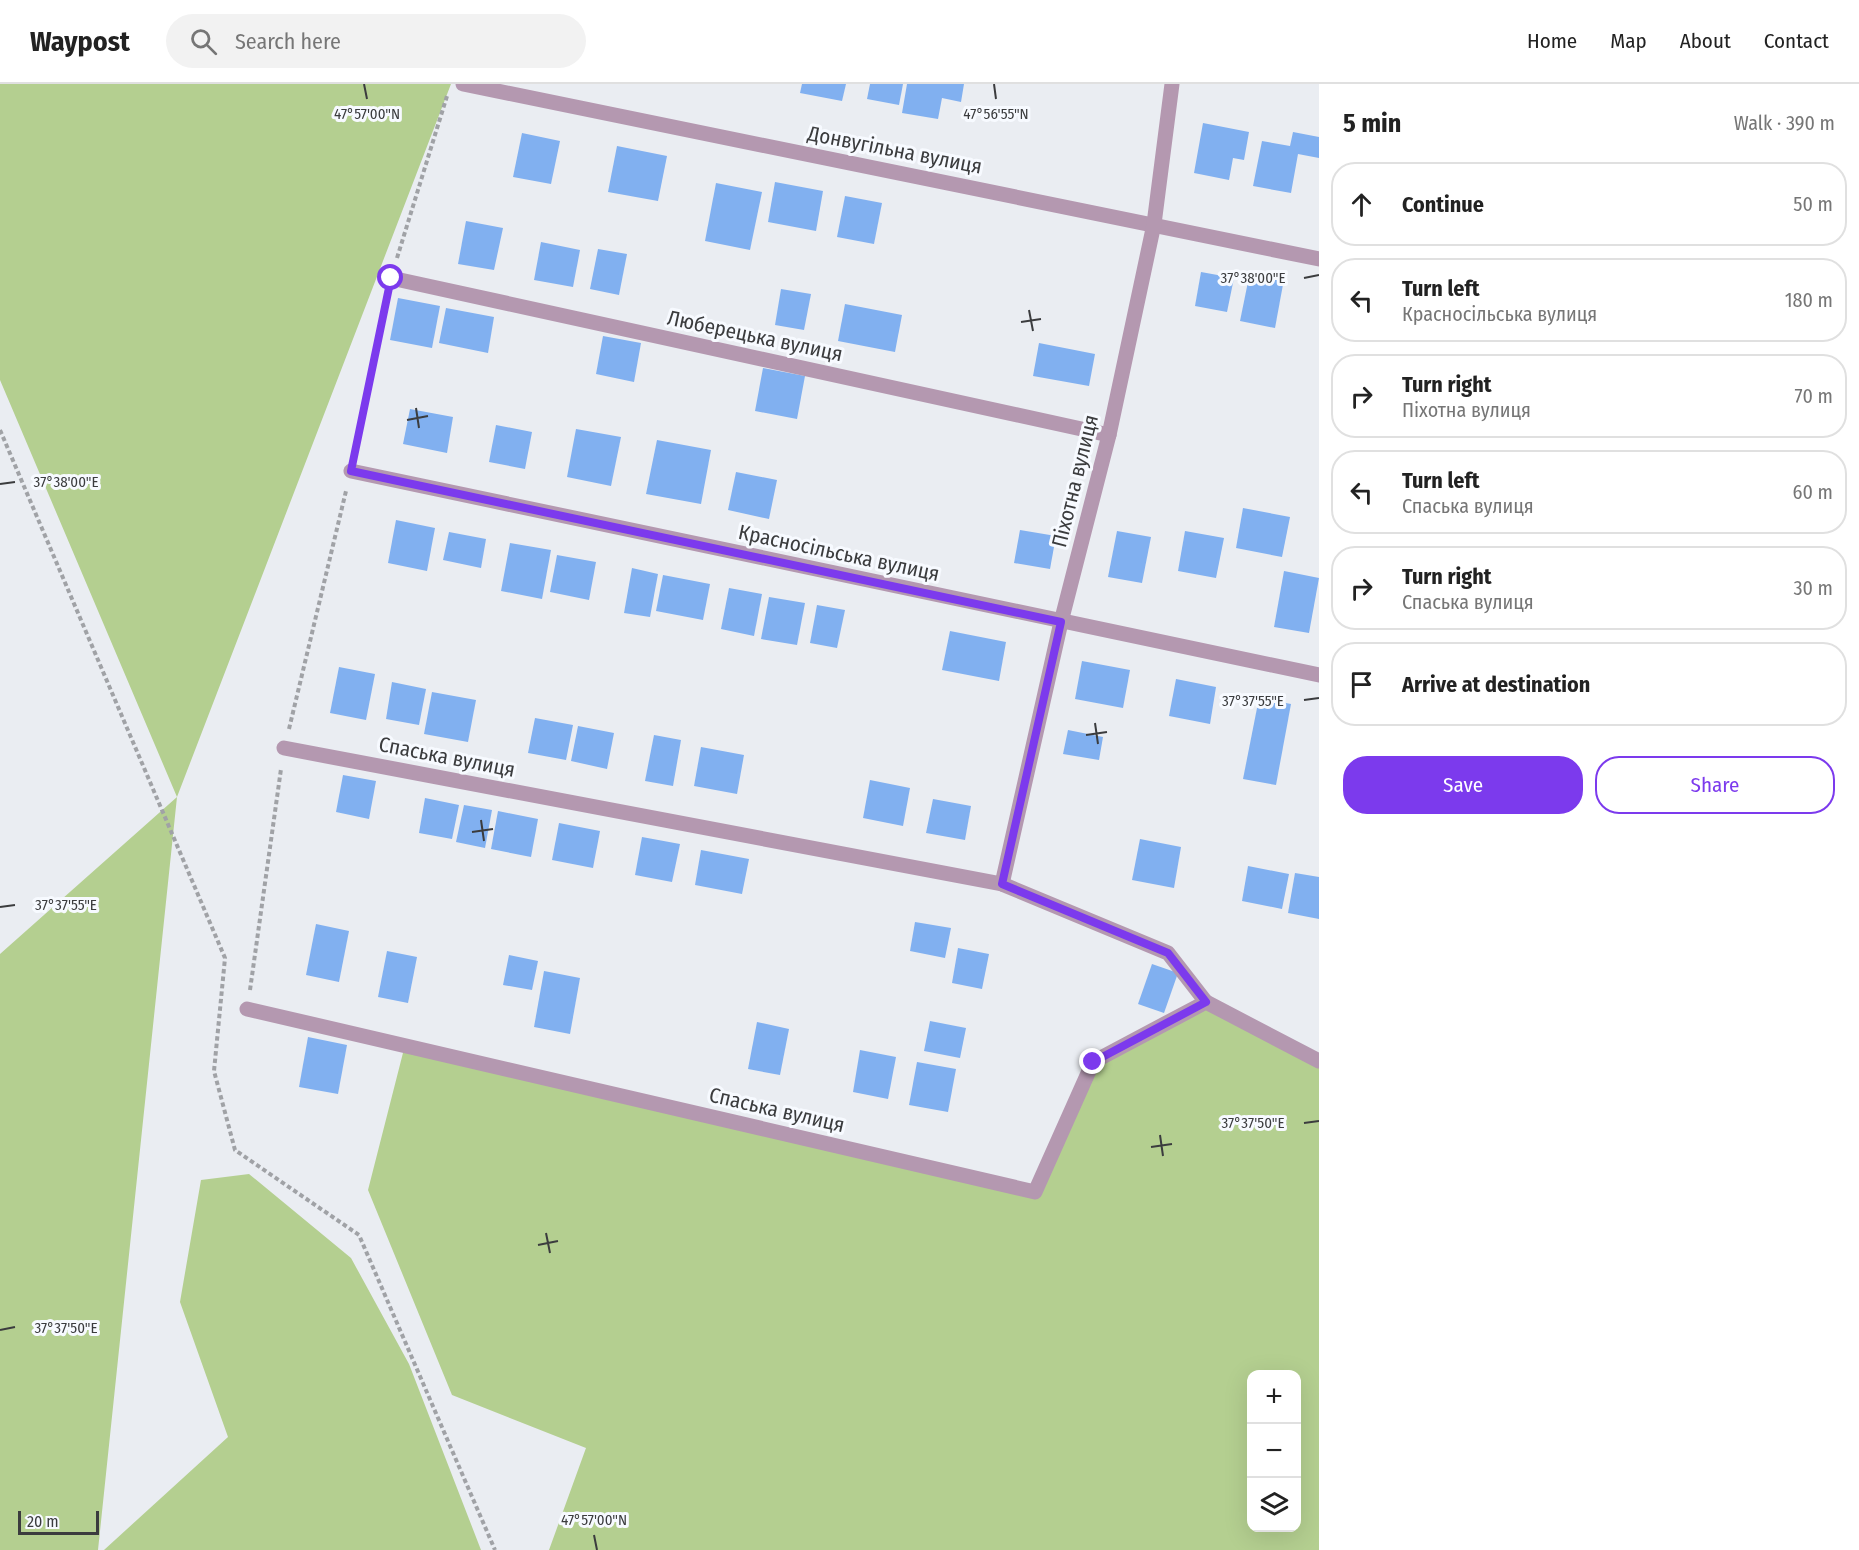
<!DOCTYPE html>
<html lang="en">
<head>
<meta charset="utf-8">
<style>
  :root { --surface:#fff; --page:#f2f2f2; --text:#222; --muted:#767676; --line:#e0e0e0; --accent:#7c3aed }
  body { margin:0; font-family:"Fira Sans Condensed",sans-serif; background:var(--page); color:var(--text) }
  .controls { position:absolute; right:18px; bottom:18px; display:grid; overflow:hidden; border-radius:12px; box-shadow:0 6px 24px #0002 }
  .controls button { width:54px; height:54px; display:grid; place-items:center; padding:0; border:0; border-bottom:2px solid var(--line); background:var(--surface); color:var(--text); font:30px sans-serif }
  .scale { position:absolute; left:18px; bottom:15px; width:81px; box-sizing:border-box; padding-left:6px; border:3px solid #3b3c3e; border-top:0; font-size:16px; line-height:21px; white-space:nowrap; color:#3b3c3e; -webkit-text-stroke:4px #f7faff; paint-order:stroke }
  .stop { position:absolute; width:18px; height:18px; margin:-14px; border:4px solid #7c3aed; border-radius:50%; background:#fff }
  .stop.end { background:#7c3aed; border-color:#fff; box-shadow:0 2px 6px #0008 }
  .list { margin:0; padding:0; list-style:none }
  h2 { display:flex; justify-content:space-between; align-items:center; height:78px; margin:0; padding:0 24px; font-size:26px }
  h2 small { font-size:20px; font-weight:400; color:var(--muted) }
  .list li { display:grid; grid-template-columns:39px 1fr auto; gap:18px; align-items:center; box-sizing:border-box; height:84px; margin:0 12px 12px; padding:0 12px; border:2px solid var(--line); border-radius:24px }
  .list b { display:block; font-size:22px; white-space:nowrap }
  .list p { margin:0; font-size:20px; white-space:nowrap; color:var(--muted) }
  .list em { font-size:20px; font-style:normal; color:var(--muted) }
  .actions { display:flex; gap:12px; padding:18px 24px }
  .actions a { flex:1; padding:14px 0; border:2px solid var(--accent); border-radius:24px; text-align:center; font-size:21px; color:var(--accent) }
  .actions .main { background:var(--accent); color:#fff }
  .icon { flex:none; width:33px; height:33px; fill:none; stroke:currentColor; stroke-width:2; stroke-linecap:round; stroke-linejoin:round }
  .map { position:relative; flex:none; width:1319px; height:1466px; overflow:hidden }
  header { display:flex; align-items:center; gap:36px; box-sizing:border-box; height:84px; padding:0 30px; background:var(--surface); border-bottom:2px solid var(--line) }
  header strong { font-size:28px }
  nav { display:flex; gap:33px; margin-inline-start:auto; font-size:21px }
  .search { width:420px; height:54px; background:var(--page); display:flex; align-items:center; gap:15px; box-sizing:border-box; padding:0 21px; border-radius:33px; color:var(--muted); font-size:22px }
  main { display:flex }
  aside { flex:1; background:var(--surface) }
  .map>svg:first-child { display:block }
  .green { fill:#b4cf90; fill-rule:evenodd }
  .building { fill:#81b0f0 }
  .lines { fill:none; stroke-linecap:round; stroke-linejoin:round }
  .path { stroke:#a0a2a6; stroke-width:4; stroke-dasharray:4.5 3; stroke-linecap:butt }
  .minor { stroke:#b498b0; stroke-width:15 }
  .route { stroke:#7c3aed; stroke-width:8 }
  .ticks { fill:none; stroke:#3b3c3e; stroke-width:2 }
  .labels { text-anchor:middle; stroke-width:6; stroke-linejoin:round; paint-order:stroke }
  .street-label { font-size:21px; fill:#3b3c3e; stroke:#f7faff }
  .ticks-label { font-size:15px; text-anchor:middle; fill:#3b3c3e; stroke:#f7faff; stroke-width:6; stroke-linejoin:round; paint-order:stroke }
</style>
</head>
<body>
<header>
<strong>Waypost</strong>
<div class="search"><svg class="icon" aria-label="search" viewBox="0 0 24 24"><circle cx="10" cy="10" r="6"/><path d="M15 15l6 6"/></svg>Search here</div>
<nav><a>Home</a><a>Map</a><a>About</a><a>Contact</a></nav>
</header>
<main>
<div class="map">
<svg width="1319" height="1466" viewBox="0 0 1319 1466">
  <rect width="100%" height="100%" fill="#eaedf2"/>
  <g class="green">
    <path d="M0 0H451L177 713 98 1466H0V870L177 713 0 296Z"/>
    <path d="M1206 918 1319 977V1466H549L586 1364 452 1311 368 1106 405 961 1035 1108 1093 978ZM1252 1290H1296V1444H1252Z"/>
    <path d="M249 1090 351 1174 409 1280 481 1466H104L228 1353 180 1218 201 1096Z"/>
  </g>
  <g class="building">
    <path d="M802 0H846L842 17 800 9Z"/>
    <path d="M870 0H903L899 21 867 15Z"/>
    <path d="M907 0H964L961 18 942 14 938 35 902 29Z"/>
    <path d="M1203 39 1249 48 1244 76 1233 74 1229 96 1194 89Z"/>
    <path d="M1293 48 1319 53V74L1298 70 1291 109 1253 102 1262 57 1290 62Z"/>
    <path d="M522 49 560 57 551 100 513 93Z"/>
    <path d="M617 62 667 72 658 117 608 108Z"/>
    <path d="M775 98 823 107 816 147 768 138Z"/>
    <path d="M716 99 762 108 750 166 705 157Z"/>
    <path d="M845 112 882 119 874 160 837 153Z"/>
    <path d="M466 137 503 144 494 186 458 180Z"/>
    <path d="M541 158 580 166 573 203 534 196Z"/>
    <path d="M598 165 627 170 619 211 590 205Z"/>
    <path d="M1201 188 1234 194 1227 228 1195 222Z"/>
    <path d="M1250 188 1284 195 1275 244 1240 237Z"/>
    <path d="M781 205 811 210 804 246 775 241Z"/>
    <path d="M398 214 440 222 432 264 390 256Z"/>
    <path d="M845 220 902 231 895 268 838 257Z"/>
    <path d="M446 224 494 233 488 269 439 259Z"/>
    <path d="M603 252 641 259 634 298 596 290Z"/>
    <path d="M1039 259 1095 270 1089 302 1033 292Z"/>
    <path d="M763 284 805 292 797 335 755 327Z"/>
    <path d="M410 325 453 333 447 369 403 360Z"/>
    <path d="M496 341 532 348 525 385 489 378Z"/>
    <path d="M576 345 621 353 611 402 567 393Z"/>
    <path d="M657 356 711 366 701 420 646 410Z"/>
    <path d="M736 388 777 396 769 435 728 426Z"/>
    <path d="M1243 424 1290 433 1282 473 1236 464Z"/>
    <path d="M396 436 435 444 427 487 388 479Z"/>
    <path d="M1020 446 1056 452 1050 485 1014 479Z"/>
    <path d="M1117 447 1151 453 1142 499 1108 493Z"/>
    <path d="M1185 447 1224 454 1216 494 1178 487Z"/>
    <path d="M449 448 486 455 481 484 443 476Z"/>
    <path d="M510 459 551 466 542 515 501 507Z"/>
    <path d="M557 471 596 478 589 516 550 508Z"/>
    <path d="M632 484 658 490 650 533 624 529Z"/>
    <path d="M1284 487 1319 494 1309 549 1274 543Z"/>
    <path d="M663 491 710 500 703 536 656 527Z"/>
    <path d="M729 504 762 510 754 552 721 545Z"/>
    <path d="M769 513 805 519 797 561 761 555Z"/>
    <path d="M817 521 845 526 837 564 810 559Z"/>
    <path d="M950 547 1006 558 999 597 942 586Z"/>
    <path d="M1082 577 1130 586 1123 624 1075 615Z"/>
    <path d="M339 583 375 590 366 636 330 629Z"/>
    <path d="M1176 595 1216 603 1210 640 1169 632Z"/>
    <path d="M392 598 426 605 419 641 386 635Z"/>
    <path d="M432 608 476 616 468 658 424 650Z"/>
    <path d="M1259 614 1291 620 1276 701 1243 695Z"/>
    <path d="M535 634 573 641 566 676 528 669Z"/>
    <path d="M578 642 614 649 607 685 571 677Z"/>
    <path d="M1068 646 1103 653 1099 676 1063 670Z"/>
    <path d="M654 651 681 656 673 702 645 697Z"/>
    <path d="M701 663 744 671 737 710 694 702Z"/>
    <path d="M343 691 376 697 369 735 336 728Z"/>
    <path d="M870 696 910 704 903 742 863 734Z"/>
    <path d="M425 714 459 721 452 755 419 749Z"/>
    <path d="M933 715 971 722 965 756 926 749Z"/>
    <path d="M464 721 492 726 485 764 456 758Z"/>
    <path d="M498 727 538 735 531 773 491 765Z"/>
    <path d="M559 739 600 747 593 784 552 776Z"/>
    <path d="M642 753 680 760 672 798 635 791Z"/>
    <path d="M1140 755 1181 763 1174 804 1132 796Z"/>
    <path d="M701 766 749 775 742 810 695 801Z"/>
    <path d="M1248 782 1289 790 1282 825 1242 817Z"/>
    <path d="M1295 789 1319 793V835L1288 829Z"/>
    <path d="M915 838 951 844 945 874 910 867Z"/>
    <path d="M316 840 349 847 339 898 306 891Z"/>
    <path d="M958 864 989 870 982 905 952 899Z"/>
    <path d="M387 867 417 873 408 919 378 913Z"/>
    <path d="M509 871 538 877 532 906 503 901Z"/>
    <path d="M1152 880 1178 889 1164 929 1138 920Z"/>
    <path d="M544 887 580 894 570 950 534 943Z"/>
    <path d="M930 937 966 944 960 974 924 967Z"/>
    <path d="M757 938 789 945 780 991 748 985Z"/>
    <path d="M308 953 347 961 338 1010 299 1003Z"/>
    <path d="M860 966 896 973 888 1015 853 1008Z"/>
    <path d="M917 978 956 985 948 1028 909 1021Z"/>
  </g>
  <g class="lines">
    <g class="path">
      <path d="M397 174 447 12"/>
      <path d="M0 346 225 874 214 987 235 1066 359 1151 495 1466"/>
      <path d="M355 368 387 214"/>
      <path d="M289 645 346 407"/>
      <path d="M250 906 281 685"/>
    </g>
    <g class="minor">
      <path d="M463 0 1319 175"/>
      <path d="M391 194 1109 351"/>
      <path d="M351 387 1319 591"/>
      <path d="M284 664 1002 800 1168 869 1206 918"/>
      <path d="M1002 800 1061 538 1109 351 1154 140 1172 0"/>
      <path d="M247 925 1035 1108 1093 978 1206 918 1319 977"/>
    </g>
  </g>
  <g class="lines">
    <path class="route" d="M391 194 351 387 1061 538 1002 800 1168 869 1206 918 1093 978"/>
  </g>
  <path class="ticks" d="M364 0 367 15M994 0 996 15M1304 194 1319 191M1029 226 1033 247M1021 238 1041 235M416 324 419 344M407 336 428 332M0 400 15 398M1304 616 1319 614M1095 639 1098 660M1086 651 1107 648M481 736 484 757M472 748 493 745M0 823 15 821M1304 1039 1319 1037M1160 1051 1163 1072M1151 1063 1172 1060M546 1149 550 1169M538 1161 558 1157M0 1246 15 1243M594 1451 597 1466"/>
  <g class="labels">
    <g class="street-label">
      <text transform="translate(895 66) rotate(11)" y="7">Донвугільна вулиця</text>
      <text transform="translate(755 252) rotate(12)" y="7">Люберецька вулиця</text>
      <text transform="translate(1075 397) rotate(-76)" y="7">Піхотна вулиця</text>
      <text transform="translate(839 469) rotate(12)" y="7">Красносільська вулиця</text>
      <text transform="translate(447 673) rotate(11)" y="7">Спаська вулиця</text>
      <text transform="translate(777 1026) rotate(13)" y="7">Спаська вулиця</text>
    </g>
  </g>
  <g class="ticks-label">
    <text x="367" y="35">47°57'00"N</text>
    <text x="996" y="35">47°56'55"N</text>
    <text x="1253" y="199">37°38'00"E</text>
    <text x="66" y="403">37°38'00"E</text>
    <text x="1253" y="622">37°37'55"E</text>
    <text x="66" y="826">37°37'55"E</text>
    <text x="1253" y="1044">37°37'50"E</text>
    <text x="66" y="1249">37°37'50"E</text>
    <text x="594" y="1441">47°57'00"N</text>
  </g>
</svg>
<div class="controls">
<button>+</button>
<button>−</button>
<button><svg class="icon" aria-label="layers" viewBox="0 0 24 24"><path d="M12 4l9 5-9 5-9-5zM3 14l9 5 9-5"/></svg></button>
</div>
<div class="scale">20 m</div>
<div class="stop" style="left:391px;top:194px"></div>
<div class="stop end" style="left:1093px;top:978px"></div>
</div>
<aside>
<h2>5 min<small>Walk · 390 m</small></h2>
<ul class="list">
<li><svg class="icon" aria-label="ahead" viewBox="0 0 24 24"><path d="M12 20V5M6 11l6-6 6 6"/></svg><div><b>Continue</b></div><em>50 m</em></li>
<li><svg class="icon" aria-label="left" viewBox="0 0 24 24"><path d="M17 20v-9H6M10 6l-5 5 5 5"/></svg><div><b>Turn left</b><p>Красносільська вулиця</p></div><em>180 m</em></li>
<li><svg class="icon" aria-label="right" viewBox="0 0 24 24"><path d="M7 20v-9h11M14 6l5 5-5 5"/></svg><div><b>Turn right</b><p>Піхотна вулиця</p></div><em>70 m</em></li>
<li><svg class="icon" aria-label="left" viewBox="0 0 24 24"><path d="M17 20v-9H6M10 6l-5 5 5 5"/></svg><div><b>Turn left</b><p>Спаська вулиця</p></div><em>60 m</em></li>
<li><svg class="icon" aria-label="right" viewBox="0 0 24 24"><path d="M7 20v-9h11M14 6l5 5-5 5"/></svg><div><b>Turn right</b><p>Спаська вулиця</p></div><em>30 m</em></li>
<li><svg class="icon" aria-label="arrive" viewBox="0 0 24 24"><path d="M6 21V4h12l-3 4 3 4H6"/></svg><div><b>Arrive at destination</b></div></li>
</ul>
<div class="actions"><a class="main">Save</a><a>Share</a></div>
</aside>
</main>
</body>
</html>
